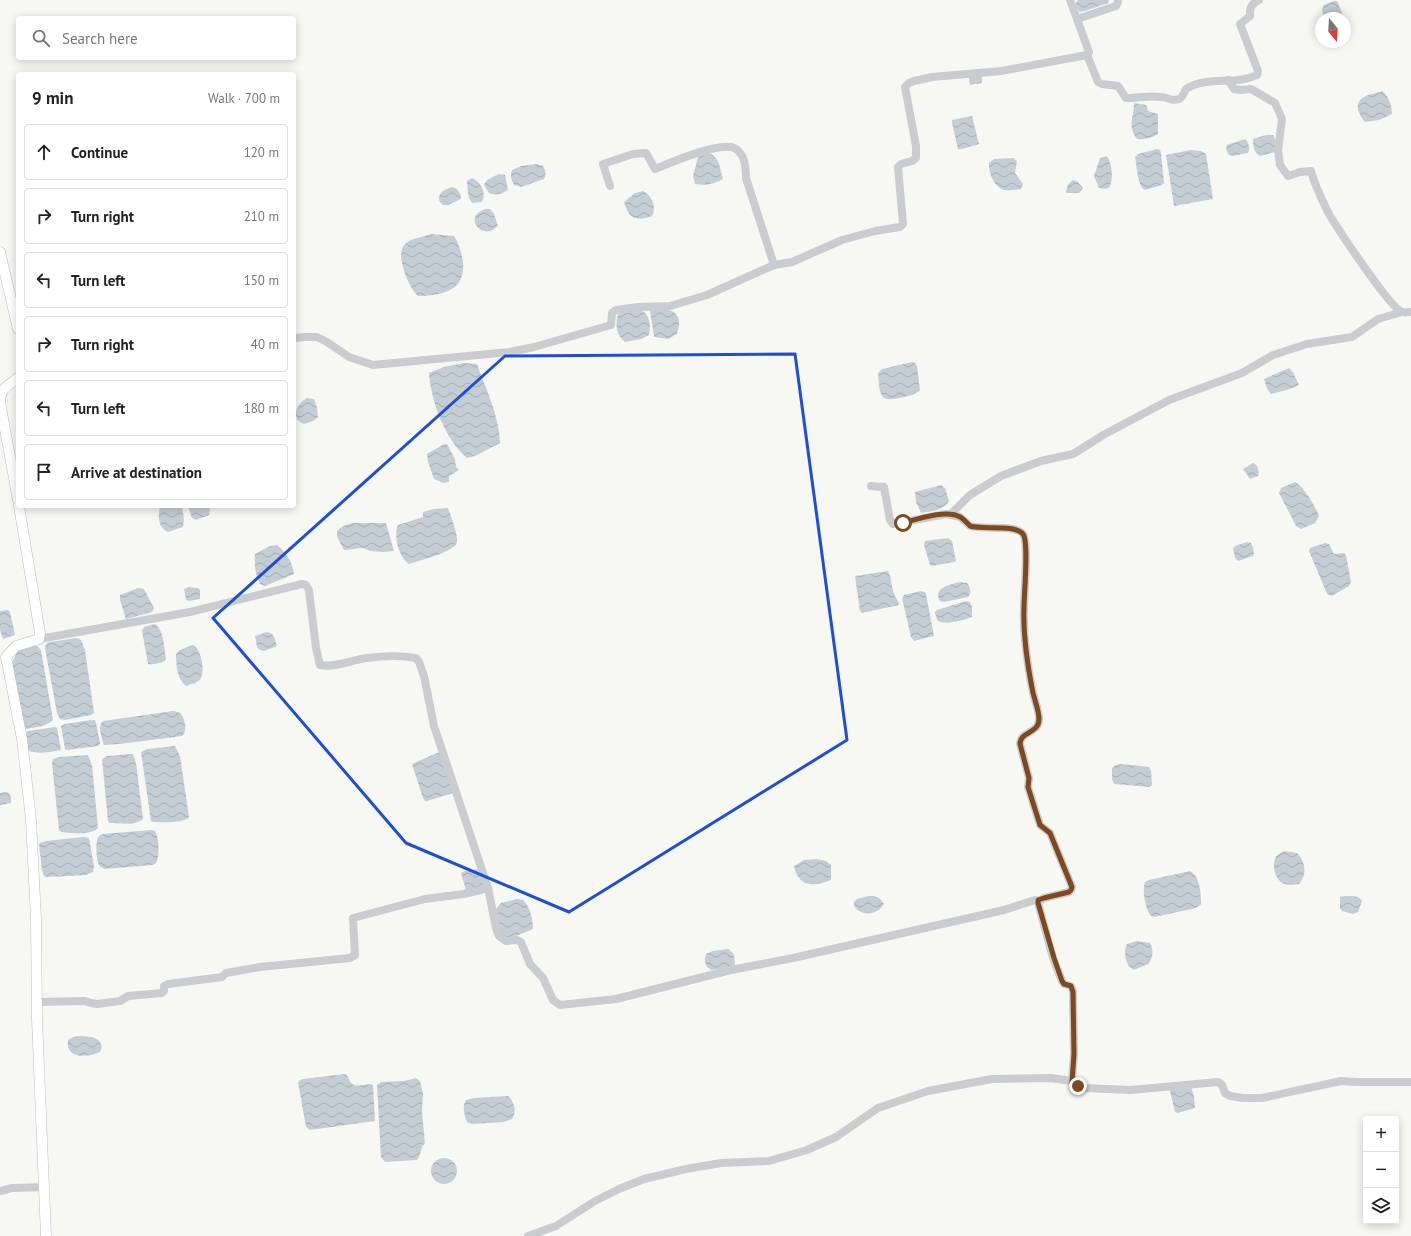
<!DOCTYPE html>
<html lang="en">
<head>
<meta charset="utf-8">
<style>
  :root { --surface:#fff; --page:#f6f6f6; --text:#222; --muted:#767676; --line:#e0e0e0 }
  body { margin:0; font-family:"PT Sans",sans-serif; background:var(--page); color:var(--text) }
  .controls { position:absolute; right:12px; bottom:12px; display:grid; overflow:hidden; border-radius:4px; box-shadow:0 2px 10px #0003 }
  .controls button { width:36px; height:36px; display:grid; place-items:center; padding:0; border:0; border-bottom:1px solid var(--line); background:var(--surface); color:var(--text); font:20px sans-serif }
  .compass { position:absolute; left:1315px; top:12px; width:36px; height:36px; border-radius:50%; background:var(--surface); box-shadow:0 2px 10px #0003; rotate:162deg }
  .stop { position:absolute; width:12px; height:12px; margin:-9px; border:3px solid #7f481f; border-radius:50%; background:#fff }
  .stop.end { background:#7f481f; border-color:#fff; box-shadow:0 1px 4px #0008 }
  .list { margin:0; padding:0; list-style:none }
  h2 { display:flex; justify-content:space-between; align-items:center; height:52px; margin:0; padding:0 16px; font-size:17px }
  h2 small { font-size:13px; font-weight:400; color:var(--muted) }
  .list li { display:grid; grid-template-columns:26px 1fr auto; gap:12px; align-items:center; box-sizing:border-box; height:56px; margin:0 8px 8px; padding:0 8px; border:1px solid var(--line); border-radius:4px }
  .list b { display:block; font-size:15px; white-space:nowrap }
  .list em { font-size:13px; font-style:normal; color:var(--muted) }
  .icon { flex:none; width:22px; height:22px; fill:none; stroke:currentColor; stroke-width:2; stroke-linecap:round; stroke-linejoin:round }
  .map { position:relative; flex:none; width:1411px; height:1236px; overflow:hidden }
  .search { position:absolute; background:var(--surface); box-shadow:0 2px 10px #0003; left:16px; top:16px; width:280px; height:44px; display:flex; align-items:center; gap:10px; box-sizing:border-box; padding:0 14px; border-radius:4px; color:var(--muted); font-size:15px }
  .panel { position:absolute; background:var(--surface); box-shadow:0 2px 10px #0003; left:16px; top:72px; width:280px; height:436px; border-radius:4px }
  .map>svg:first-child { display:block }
  .water { fill:url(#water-waves) }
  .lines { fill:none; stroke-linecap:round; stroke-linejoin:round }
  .major-casing { stroke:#babdc2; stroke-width:11 }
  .minor { stroke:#caccd0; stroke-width:8 }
  .major { stroke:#fff; stroke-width:10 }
  .route { stroke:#7f481f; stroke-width:5 }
  .marked { fill:none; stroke:#1d4ed8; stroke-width:3; stroke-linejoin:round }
</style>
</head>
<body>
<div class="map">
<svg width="1411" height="1236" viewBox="0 0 1411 1236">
  <defs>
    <pattern id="water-waves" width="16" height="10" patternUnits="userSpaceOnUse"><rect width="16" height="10" fill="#c5cdd4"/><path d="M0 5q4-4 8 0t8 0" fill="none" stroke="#a4abb2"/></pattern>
  </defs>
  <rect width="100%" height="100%" fill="#f7f8f4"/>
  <g class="water">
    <path d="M1078 0H1109L1108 3 1085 11 1080 12C1076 8 1074 4 1078 0Z"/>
    <path d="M1334 1H1337L1342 13 1343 18H1324L1322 9 1324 5Z"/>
    <path d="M970 76H982V83L970 85 969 78Z"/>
    <path d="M1382 91C1389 96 1392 106 1392 114L1379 120 1365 122C1359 115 1353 103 1364 97 1369 94 1377 93 1382 91Z"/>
    <path d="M1134 103 1146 105 1148 111 1158 114V134C1151 138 1145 140 1137 139 1127 125 1134 118 1134 103Z"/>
    <path d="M972 116 979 144 962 149H958L952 123V120Z"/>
    <path d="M1266 135H1273L1276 142 1275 152 1260 156C1254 153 1253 145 1253 139Z"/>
    <path d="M1245 139 1247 141C1249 145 1250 149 1248 153L1232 156 1228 154 1226 149 1227 145Z"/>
    <path d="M1157 149 1160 150 1161 153 1164 183 1162 185 1145 190C1137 186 1137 165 1135 157L1138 154Z"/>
    <path d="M1191 150 1201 151 1206 154 1213 199 1174 206 1166 155Z"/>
    <path d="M708 153C720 156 720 169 723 179 714 184 706 186 695 184L693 176 698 157Z"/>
    <path d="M1107 156C1112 165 1114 179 1109 188L1104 189 1099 188 1094 176 1100 158Z"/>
    <path d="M1013 158 1017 161 1015 173 1023 184 1021 189C1017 190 1009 191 1004 190 994 187 988 172 989 163L994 159Z"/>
    <path d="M537 164 543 166C545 170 547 174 544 179L521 187 514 185C511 179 510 176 512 170L521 166Z"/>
    <path d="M499 174 505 175 508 190C502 194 496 196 489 193L484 185 487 180Z"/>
    <path d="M472 178C481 182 487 193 482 202L472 203C467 197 468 189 467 181Z"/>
    <path d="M1073 180 1078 182 1083 188 1082 190 1079 193H1066C1067 187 1067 184 1073 180Z"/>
    <path d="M452 187C459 189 460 192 461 199L448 205H443C433 197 443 189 452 187Z"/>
    <path d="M643 191C652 196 657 207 652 216 635 222 629 219 624 202L635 193Z"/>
    <path d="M485 209H490L494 214 498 226C495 228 493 230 490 231 480 234 470 222 477 214 479 212 482 210 485 209Z"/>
    <path d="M431 234 454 236C462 249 469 273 456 286 447 294 430 296 418 296 409 288 394 254 405 244 411 238 423 237 431 234Z"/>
    <path d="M665 309C680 312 681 321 677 334L668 339 654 337 650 310Z"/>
    <path d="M641 310C650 315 651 325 649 335L641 339 625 342C616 335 615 325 618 314Z"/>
    <path d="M912 362 915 363 917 366 920 390C917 395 889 402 884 398 878 393 879 380 878 373L882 369Z"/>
    <path d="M464 363 477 364C486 390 499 415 500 443L475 456 467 458C444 438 431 401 429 373L444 367Z"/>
    <path d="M1289 368 1293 372 1299 385 1290 389 1271 394 1267 389 1264 379Z"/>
    <path d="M307 398 314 399 317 408 318 417 313 421 304 424C289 418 297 404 307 398Z"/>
    <path d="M444 444H447L455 459 456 467 459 470 449 476V482L443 483 434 479 428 462 427 454Z"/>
    <path d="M1253 463 1257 466 1259 473 1258 476 1250 479 1243 469Z"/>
    <path d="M1295 482C1303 485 1316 508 1319 516L1315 523 1301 529 1296 526 1279 493 1281 488Z"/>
    <path d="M941 485 945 488 949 501C943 511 932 511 921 513L916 502 915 492Z"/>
    <path d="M160 506H182L184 520 183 527 168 532C157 527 158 515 160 506Z"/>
    <path d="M188 506H208L210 510 209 515 196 520 192 518Z"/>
    <path d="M448 508C451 517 458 534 457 542 455 552 418 561 409 564 399 558 393 535 398 525L423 517V512L434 509Z"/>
    <path d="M352 523H386L394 551 383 552 370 551 363 548 344 550 337 537V531L343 526Z"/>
    <path d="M948 538 952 541 956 561 954 562 932 566 930 565 924 545 925 541Z"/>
    <path d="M1247 542 1251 543C1253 547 1255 552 1253 556L1238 561 1235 558 1233 548 1235 546Z"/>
    <path d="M1325 543 1329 544 1334 554 1343 553 1346 555 1351 582 1349 586 1332 596 1327 594 1309 551 1310 548Z"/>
    <path d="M277 545C287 553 292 562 294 574L265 586 260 584C255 574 254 564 255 554L270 546Z"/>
    <path d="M888 571C892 578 891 586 894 594 896 598 898 600 899 605L862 613 860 611 855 576Z"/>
    <path d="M960 582 967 583C970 587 972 593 968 597L944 602 940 601C932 588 951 584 960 582Z"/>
    <path d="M189 587 198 588 200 590V599L189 601 186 600 184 589Z"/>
    <path d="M138 588 144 589 154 608 152 612 126 619 120 600V595Z"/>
    <path d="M921 591 925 592 926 594 934 636 914 641 911 637 902 598 904 595Z"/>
    <path d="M966 601 970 602 972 607V617C965 620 943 626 937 620L935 612 937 610Z"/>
    <path d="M8 610 10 612 15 635 3 639 0 630V611Z"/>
    <path d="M155 624C164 630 164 648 166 659L165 661C159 663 154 665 148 664L142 631 144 627Z"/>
    <path d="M267 632C275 633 275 640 277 646L264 651 260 650 257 647 255 636Z"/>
    <path d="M76 638 81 640 85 650 94 713 91 715 65 720 60 719 57 713 45 648 47 643 50 642Z"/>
    <path d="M193 645C201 648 205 671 201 678 198 683 191 684 186 686 177 679 176 665 176 654L180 650Z"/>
    <path d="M33 646H37L41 650 53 720C46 727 36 727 27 729L23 725 11 664 18 651Z"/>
    <path d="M173 711C175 711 178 712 180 713 185 717 188 732 182 736L120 744 104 745C102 738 97 726 103 721Z"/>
    <path d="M91 720H95L96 723 100 743 98 746 67 750 65 749 61 726 65 724Z"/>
    <path d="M55 727 57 728 61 750C50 752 37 755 27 750L25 734 28 731Z"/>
    <path d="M175 746 180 756 189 817C183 824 162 822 153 822L151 821 141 752 147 749Z"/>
    <path d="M437 753H440L453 793 427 801H425L423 798 412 764Z"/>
    <path d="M130 754H133L136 763 143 819C136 826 119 823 110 823L108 821 102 759 107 756Z"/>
    <path d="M88 755 92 765 98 828C90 836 71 833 61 832L59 830 52 763 53 759 59 757Z"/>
    <path d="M1122 764 1149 767 1151 771 1152 785 1149 787 1114 784 1112 779V768L1116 765Z"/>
    <path d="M6 792 9 793 11 798V803L0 805V793Z"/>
    <path d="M151 830 155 831C159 838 160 856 156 863L153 865 104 869C101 867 101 867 99 865 96 860 95 840 99 836L103 834Z"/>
    <path d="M83 837 89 838 94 866 93 872 86 875 47 877 44 876 42 870 39 845 40 843 46 841Z"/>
    <path d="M1284 851 1297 853C1305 861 1308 874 1299 884 1294 885 1286 886 1281 882 1275 878 1272 865 1275 859 1276 855 1281 853 1284 851Z"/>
    <path d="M817 859 826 861 831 865V880C813 887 798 887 794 866L804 860Z"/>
    <path d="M477 869H480L485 885 466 890 461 873 465 871Z"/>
    <path d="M1190 871C1200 876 1201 894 1201 904L1196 908 1192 909 1154 917 1150 915C1145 907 1142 891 1145 882L1149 880Z"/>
    <path d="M868 896C877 896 880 897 884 904 878 915 861 917 854 906V902L857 899Z"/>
    <path d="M1345 896C1351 896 1359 895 1362 901L1358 912 1353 914 1342 911 1340 908V897Z"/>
    <path d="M517 899 523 900C530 907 533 919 533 929L509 939 501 935 496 909 501 903Z"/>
    <path d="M1137 941 1150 943C1154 950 1153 958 1148 964L1134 970C1125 966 1123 952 1127 944Z"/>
    <path d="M729 949 734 955 735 965 727 968 711 970C704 965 704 961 706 954L713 951Z"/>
    <path d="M82 1036C91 1037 100 1037 102 1047L100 1052C88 1058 65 1059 68 1040L73 1037Z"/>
    <path d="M346 1074C348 1077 349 1080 351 1083 357 1089 367 1082 373 1085L375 1121 310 1130 306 1127 298 1082 302 1079Z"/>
    <path d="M416 1078 420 1081 423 1093 422 1112 425 1143C420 1148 421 1155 417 1160L385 1162 381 1157 377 1085 381 1082 404 1081Z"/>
    <path d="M1191 1087 1194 1096 1195 1108 1178 1113 1175 1112 1170 1091 1171 1089Z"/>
    <path d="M508 1096C514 1101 517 1112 512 1119L504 1122 472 1124 467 1122C464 1115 462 1105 466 1100L474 1098Z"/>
    <circle cx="444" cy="1171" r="13"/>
  </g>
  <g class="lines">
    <defs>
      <g id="major">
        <path d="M0 252 18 329"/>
        <path d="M18 378C8 386 0 388 0 402L18 500"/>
        <path d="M19 506 40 633 39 639 36 640 16 646 6 657 22 739 31 820 36 919 37 1019 46 1236"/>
      </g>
    </defs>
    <use href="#major" class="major-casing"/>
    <g class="minor">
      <path d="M1077 19 1116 6 1118 2V0"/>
      <path d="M1087 55 1098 82 1102 84 1118 86 1126 98C1138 98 1149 95 1161 97 1167 97 1173 102 1179 99 1183 97 1184 93 1186 89 1208 75 1234 86 1257 75L1258 71 1240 24 1250 16C1249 8 1252 3 1259 0"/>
      <path d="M1228 80 1234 89 1241 90 1251 89 1275 103 1282 119 1278 150 1280 165 1288 176 1300 172 1311 171C1315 186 1322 200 1329 214 1338 229 1390 308 1402 312 1404 313 1408 312 1411 312"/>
      <path d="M610 186 603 164 633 154 646 153 655 169C672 162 714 144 731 147 733 147 738 150 739 152 745 157 746 170 746 178L774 265"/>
      <path d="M294 338 304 337H317L327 342 349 357 373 365 510 352 534 347 611 325 612 313 616 310 638 307 670 306 707 295 774 265 792 262 842 240 875 231 900 227 903 224 898 167 901 164 912 161 916 158V146L905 87 909 83 914 81 932 77 1001 71 1087 55 1089 52 1070 0"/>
      <path d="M871 486 884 487 890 520 893 524 946 514 960 517 970 526C983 530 1015 524 1023 534 1029 542 1024 595 1024 607 1023 632 1028 668 1033 693 1035 701 1039 711 1039 719 1040 733 1020 731 1020 744L1029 778 1028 787 1040 825 1050 833 1072 887 1071 890 1069 892 1044 898 1039 901 1038 903 1053 958 1062 981 1064 984 1071 986 1073 992 1074 1054 1072 1081"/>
      <path d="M950 515 970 495 1001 476 1041 461 1073 454 1105 434 1169 400 1242 373 1273 355 1307 344 1352 337 1378 319 1402 312"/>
      <path d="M39 639 190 612 302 584 306 585 309 590 316 648 320 665C335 668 352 660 366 658 382 656 400 655 416 658L419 662 424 676 434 726 488 888 496 928 499 936 506 941 517 940 521 942 530 964 543 978 553 1000 560 1005 616 999 731 970 793 958 1004 910 1035 900 1039 901"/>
      <path d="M37 1002 85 1001 91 1003 97 1004 120 1001 128 996 162 993 164 991V986L168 984 222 977 226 973 260 967 350 958 355 955 353 918 425 899 464 894 488 888"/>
      <path d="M0 1191 12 1188 45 1187"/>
      <path d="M528 1236 556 1226 595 1201 619 1189 644 1179 686 1169 721 1163 769 1161 807 1150 836 1137 878 1108 928 1091 992 1079 1051 1078 1072 1081 1078 1086 1084 1088 1131 1090 1218 1082 1222 1085 1225 1093 1230 1096 1243 1098H1262L1341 1081 1356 1082H1411"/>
    </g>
    <use href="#major" class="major"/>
  </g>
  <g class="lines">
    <path class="route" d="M903 523C918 519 947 509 960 517 964 519 967 523 970 526 983 530 1015 524 1023 534 1029 542 1024 595 1024 607 1023 632 1028 668 1033 693 1035 701 1039 711 1039 719 1039 734 1020 731 1020 744L1029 778 1028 787 1040 825 1050 833 1072 887 1071 890 1069 892 1044 898 1038 900V903L1054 958 1062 981 1064 984 1071 986 1073 992 1074 1054 1072 1082 1078 1086"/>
  </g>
  <path class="marked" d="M795 354 847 740 569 912 406 843 213 618 505 356Z"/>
</svg>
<div class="controls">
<button>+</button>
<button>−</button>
<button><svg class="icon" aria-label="layers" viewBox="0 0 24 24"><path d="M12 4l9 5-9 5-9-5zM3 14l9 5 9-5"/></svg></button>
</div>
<svg class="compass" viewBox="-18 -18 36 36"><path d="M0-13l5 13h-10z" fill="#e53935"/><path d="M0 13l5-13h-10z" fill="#767676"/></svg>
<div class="stop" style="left:903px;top:523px"></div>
<div class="stop end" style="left:1078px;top:1086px"></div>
<div class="search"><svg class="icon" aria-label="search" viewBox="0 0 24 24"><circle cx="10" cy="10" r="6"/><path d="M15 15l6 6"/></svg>Search here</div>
<section class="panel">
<h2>9 min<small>Walk · 700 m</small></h2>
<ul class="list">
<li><svg class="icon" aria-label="ahead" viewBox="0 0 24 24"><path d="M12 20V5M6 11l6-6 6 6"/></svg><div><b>Continue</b></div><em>120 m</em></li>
<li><svg class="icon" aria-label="right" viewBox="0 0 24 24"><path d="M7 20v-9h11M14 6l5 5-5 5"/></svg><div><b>Turn right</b></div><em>210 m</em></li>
<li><svg class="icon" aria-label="left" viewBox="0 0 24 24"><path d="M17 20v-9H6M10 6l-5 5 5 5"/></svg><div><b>Turn left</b></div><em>150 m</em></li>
<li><svg class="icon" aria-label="right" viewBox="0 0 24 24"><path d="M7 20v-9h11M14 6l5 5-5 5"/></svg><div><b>Turn right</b></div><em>40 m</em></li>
<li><svg class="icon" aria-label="left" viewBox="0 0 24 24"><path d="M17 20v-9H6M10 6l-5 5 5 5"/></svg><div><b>Turn left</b></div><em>180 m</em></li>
<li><svg class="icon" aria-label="arrive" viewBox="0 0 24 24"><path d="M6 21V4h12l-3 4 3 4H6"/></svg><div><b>Arrive at destination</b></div></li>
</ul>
</section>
</div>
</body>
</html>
